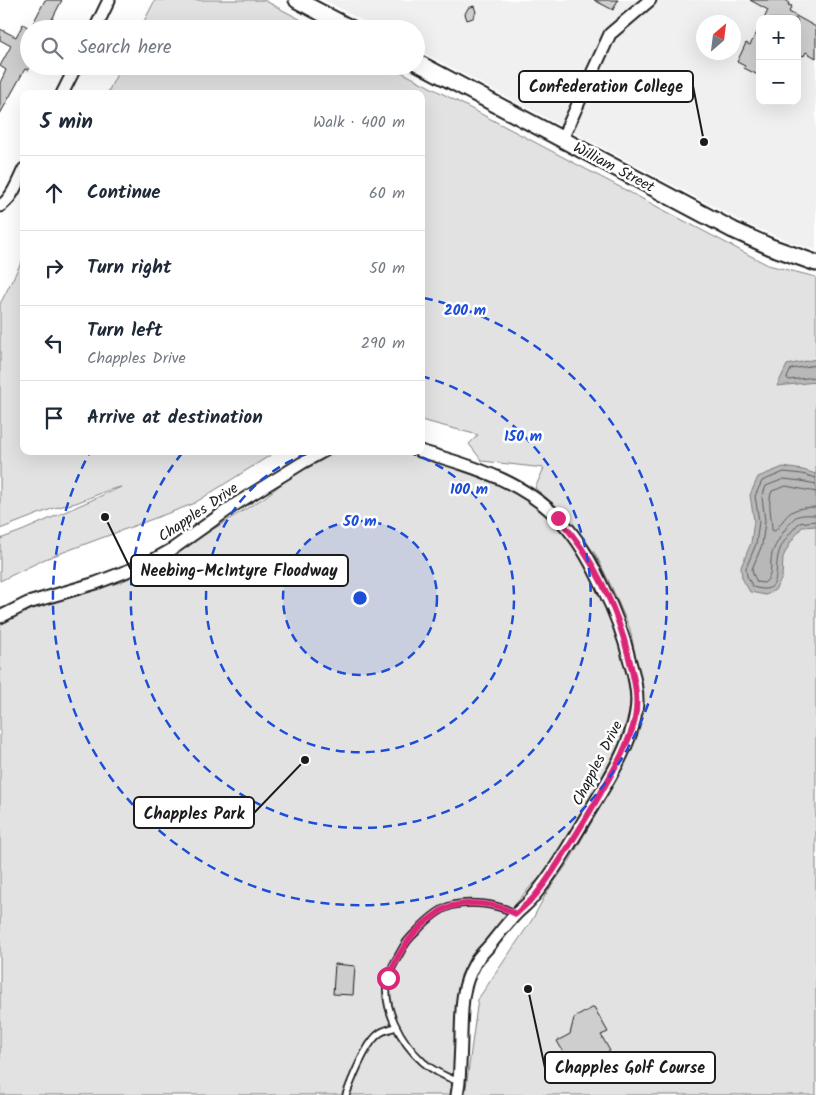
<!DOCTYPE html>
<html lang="en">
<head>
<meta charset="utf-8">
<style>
  :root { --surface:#fff; --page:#f6f6f7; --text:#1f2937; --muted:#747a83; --line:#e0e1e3 }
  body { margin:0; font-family:Kalam,sans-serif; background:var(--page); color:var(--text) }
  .controls { position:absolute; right:15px; top:15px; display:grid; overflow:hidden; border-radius:10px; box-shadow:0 5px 20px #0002 }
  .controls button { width:45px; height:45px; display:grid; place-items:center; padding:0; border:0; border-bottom:1px solid var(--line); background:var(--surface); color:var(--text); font:25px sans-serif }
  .compass { position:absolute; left:696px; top:15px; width:45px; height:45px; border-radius:50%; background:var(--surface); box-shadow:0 5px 20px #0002; rotate:28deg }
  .stop { position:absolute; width:15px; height:15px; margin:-11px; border:4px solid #db2777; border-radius:50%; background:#fff }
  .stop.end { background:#db2777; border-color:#fff; box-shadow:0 1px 5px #0008 }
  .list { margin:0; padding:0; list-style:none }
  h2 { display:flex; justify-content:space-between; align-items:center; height:65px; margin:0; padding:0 20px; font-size:21px }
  h2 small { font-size:16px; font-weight:400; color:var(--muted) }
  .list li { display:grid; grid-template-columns:32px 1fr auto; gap:15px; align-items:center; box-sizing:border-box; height:75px; padding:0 20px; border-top:1px solid var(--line) }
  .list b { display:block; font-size:19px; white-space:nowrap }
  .list p { margin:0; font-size:16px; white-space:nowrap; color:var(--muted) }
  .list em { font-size:16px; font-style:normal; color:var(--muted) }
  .icon { flex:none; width:28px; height:28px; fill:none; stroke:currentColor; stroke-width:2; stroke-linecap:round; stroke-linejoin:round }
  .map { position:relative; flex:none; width:816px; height:1095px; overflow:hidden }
  .search { position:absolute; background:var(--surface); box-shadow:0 5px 20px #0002; left:20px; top:20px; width:405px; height:55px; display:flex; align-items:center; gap:12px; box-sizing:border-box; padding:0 18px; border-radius:28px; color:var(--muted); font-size:19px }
  .panel { position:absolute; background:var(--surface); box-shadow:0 5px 20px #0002; left:20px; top:90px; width:405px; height:365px; border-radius:10px }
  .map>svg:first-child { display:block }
  .built { fill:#f0f0f0; fill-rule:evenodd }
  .green { fill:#e2e2e2; stroke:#7f7f7f }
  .water { fill:#b8b8b8; stroke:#7a7a7a }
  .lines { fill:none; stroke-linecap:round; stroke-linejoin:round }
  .shore { stroke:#5a5a5a; stroke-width:1 }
  .building { fill:#cecece; stroke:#1c1c1c }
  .lane-casing { stroke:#1c1c1c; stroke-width:9 }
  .street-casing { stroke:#1c1c1c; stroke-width:15 }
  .secondary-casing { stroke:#1c1c1c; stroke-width:19 }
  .lane { stroke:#fff; stroke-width:5.5 }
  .street { stroke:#fff; stroke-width:11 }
  .secondary { stroke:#fff; stroke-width:15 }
  .route { stroke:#db2777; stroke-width:6 }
  .ring { fill:none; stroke:#1d4ed8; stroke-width:2.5; stroke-dasharray:9 6 }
  .labels { text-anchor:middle; stroke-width:5; stroke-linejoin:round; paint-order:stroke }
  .street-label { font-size:15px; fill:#1c1c1c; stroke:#fff }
  .centre { fill:#1d4ed8; stroke:#fff; stroke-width:2.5 }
  .ring-label { font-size:15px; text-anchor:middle; font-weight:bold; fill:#1d4ed8; stroke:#fff; stroke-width:5; stroke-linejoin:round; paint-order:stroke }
  .leader { fill:none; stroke:#1c1c1c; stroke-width:2 }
  .callout-dot { fill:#1c1c1c; stroke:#fff; stroke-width:2 }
  .callout { fill:#fff; stroke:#1c1c1c; stroke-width:2 }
  .callout-label { font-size:16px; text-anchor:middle; font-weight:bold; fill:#1c1c1c }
</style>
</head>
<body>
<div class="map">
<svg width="816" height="1095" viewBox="0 0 816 1095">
  <rect width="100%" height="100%" fill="#fff"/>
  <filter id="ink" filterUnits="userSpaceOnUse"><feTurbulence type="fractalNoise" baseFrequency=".02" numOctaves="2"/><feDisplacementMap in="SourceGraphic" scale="10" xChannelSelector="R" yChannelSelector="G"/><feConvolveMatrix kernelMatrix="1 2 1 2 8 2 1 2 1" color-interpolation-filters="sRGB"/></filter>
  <g filter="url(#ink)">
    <path class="built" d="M324 0H816V250L793 243 749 225 416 49V29H378ZM760 19H797V101H760ZM704 22H734V52H704Z"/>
    <g class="green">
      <path d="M155 0H264L318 29H140Z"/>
      <path d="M121 66H390L768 265 816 277V1095H465L478 999 532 920 547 892 570 860 617 777 636 739 639 727 643 706 641 685 630 629 612 588 596 555 573 525 559 509 535 488 544 468 482 461 469 444 478 435 421 420V94H107Z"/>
      <path d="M24 257V451H277L193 504 45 559 0 581V539L24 530 121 487 109 490 76 503 54 508 0 529V304Z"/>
      <path d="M335 451 405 452 442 463 473 474 504 486 524 497 539 508 567 537 580 557 600 595 611 619 620 644 627 673 630 697 629 714 619 744 603 775 570 832 542 876 530 887 476 951 468 962 461 975 456 1060 451 1095H0V608L49 603 121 582 169 559 207 533 265 497 289 478 316 461Z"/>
    </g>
    <g class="water">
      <path d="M816 359V382L777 386 787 365Z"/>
      <path d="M783 467 803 470 816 474V526L802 527 790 543 783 557 782 578 775 590 766 595 750 592 742 578 741 567 751 543 754 521 750 495 758 477Z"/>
    </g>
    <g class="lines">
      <g class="shore">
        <path d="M816 365 791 369 787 378 789 380 816 377"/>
        <path d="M816 478 802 474 784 472 762 481 755 496 759 521 756 544 746 568 747 576 753 587C782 596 774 573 778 556 780 544 791 532 799 523L816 521"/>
        <path d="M816 484 801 481 784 479 766 486 762 497 765 521 762 545 752 569 753 574 757 582 764 583C774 577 769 564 772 554 774 546 789 521 796 517 801 514 810 515 816 515"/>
        <path d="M816 492 786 486 772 491C767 501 772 518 772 530L774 531 776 530C790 511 791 508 816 507"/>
      </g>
    </g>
    <g class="building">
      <path d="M45 0H62L47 29H30Z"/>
      <path d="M594 0H618L613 10Z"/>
      <path d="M750 0H788L787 2 789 3 788 5 792 6 789 12 816 27V58L806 52 804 56 797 53V19H764L768 10Z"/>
      <path d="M474 6 476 12 473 18 467 20 465 14 468 8Z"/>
      <path d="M23 24 29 28V70L25 69 0 114V83L6 70 0 66 11 46 0 40V29L16 37Z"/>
      <path d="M760 27V76L744 68 745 66 737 62 746 43 750 45Z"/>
      <path d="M335 964 355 966 353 995 333 994Z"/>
      <path d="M594 1007 608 1032 601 1035 610 1051 596 1059 579 1052 567 1058 557 1041 570 1034 574 1018Z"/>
    </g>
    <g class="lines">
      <defs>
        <g id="lane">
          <path d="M459 1082C446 1077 433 1071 423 1062 401 1042 381 1007 388 977 391 969 395 961 400 953 404 945 409 938 416 932 425 922 439 909 453 905 467 902 488 903 502 908 507 909 511 912 516 914"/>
          <path d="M346 1095C352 1079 366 1042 380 1033 384 1030 391 1029 395 1027"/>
        </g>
        <g id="street">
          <path d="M95 29 109 0"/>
          <path d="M62 94 76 66"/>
          <path d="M562 139 610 34 650 0"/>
          <path d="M0 206C12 199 18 181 24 169"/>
          <path d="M420 451C475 467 531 483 569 530 583 547 594 568 603 588 615 612 624 636 630 662 634 675 637 688 637 701 636 740 606 784 586 817 570 844 554 872 534 896 529 903 523 907 517 913 507 923 498 935 489 946 484 952 477 958 474 965 461 988 462 1008 461 1034 461 1050 460 1066 459 1082L457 1095"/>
          <path d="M0 617 28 603 96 583 148 563 171 550 236 504 302 463 324 451"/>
        </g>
        <g id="secondary">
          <path d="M297 0 352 29"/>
          <path d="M416 62 733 230 771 247 816 263"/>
        </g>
      </defs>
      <use href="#lane" class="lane-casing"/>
      <use href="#street" class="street-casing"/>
      <use href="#secondary" class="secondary-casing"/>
      <use href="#lane" class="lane"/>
      <use href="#street" class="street"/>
      <use href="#secondary" class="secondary"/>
    </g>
  </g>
  <g class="lines" filter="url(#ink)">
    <path class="route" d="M388 978C398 953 412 930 435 915 440 911 447 907 452 906 467 902 488 903 502 908 507 909 511 912 516 914 521 909 527 904 532 899 537 894 540 889 544 884 559 863 572 841 585 820 598 798 611 776 622 754 627 742 633 731 635 718 639 698 634 678 629 658 617 608 593 556 558 518"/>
  </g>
  <circle cx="360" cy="598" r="77" fill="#1d4ed8" fill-opacity=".12"/>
  <g class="ring">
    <circle cx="360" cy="598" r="77"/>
    <path d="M408 452A154 154 0 1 1 312 452"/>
    <path d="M421 376A230 230 0 1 1 183 452"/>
    <path d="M424 298A307 307 0 1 1 90 452"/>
  </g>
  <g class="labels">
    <g class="street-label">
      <text transform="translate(614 167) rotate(28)" y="5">William Street</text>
      <text transform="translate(198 512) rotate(-34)" y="5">Chapples Drive</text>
      <text transform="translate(597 763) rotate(-63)" y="5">Chapples Drive</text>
    </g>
  </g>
  <circle cx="360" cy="598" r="8" class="centre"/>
  <g class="ring-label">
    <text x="465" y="315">200 m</text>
    <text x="523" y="441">150 m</text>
    <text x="469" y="494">100 m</text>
    <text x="360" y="526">50 m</text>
  </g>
  <path class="leader" d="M704 142L693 86M105 517L131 570M305 760L254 813M528 989L545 1068"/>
  <g class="callout-dot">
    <circle cx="704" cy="142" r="5"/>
    <circle cx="105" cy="517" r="5"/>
    <circle cx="305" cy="760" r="5"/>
    <circle cx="528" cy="989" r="5"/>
  </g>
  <g class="callout">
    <rect x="519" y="71" width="174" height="31" rx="5"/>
    <rect x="131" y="555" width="217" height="31" rx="5"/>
    <rect x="134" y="797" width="120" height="31" rx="5"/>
    <rect x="545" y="1052" width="170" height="31" rx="5"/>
  </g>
  <g class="callout-label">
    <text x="606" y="92">Confederation College</text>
    <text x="239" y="576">Neebing-McIntyre Floodway</text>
    <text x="194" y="819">Chapples Park</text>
    <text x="630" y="1073">Chapples Golf Course</text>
  </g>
</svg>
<div class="controls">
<button>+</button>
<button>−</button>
</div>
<svg class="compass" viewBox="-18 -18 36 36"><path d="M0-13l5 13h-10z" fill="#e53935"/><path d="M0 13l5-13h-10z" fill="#747a83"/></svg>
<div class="stop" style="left:388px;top:978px"></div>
<div class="stop end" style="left:558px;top:518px"></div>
<div class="search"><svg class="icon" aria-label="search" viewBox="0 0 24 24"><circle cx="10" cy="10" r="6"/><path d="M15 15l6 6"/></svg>Search here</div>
<section class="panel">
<h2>5 min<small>Walk · 400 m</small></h2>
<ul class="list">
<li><svg class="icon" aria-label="ahead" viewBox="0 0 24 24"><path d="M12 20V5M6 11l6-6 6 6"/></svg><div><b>Continue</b></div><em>60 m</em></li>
<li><svg class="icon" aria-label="right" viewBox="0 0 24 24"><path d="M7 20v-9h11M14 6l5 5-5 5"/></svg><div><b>Turn right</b></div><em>50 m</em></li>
<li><svg class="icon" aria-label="left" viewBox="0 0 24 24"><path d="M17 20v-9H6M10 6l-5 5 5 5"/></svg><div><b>Turn left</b><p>Chapples Drive</p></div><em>290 m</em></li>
<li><svg class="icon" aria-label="arrive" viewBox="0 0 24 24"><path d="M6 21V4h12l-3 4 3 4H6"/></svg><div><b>Arrive at destination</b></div></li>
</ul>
</section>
</div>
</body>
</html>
